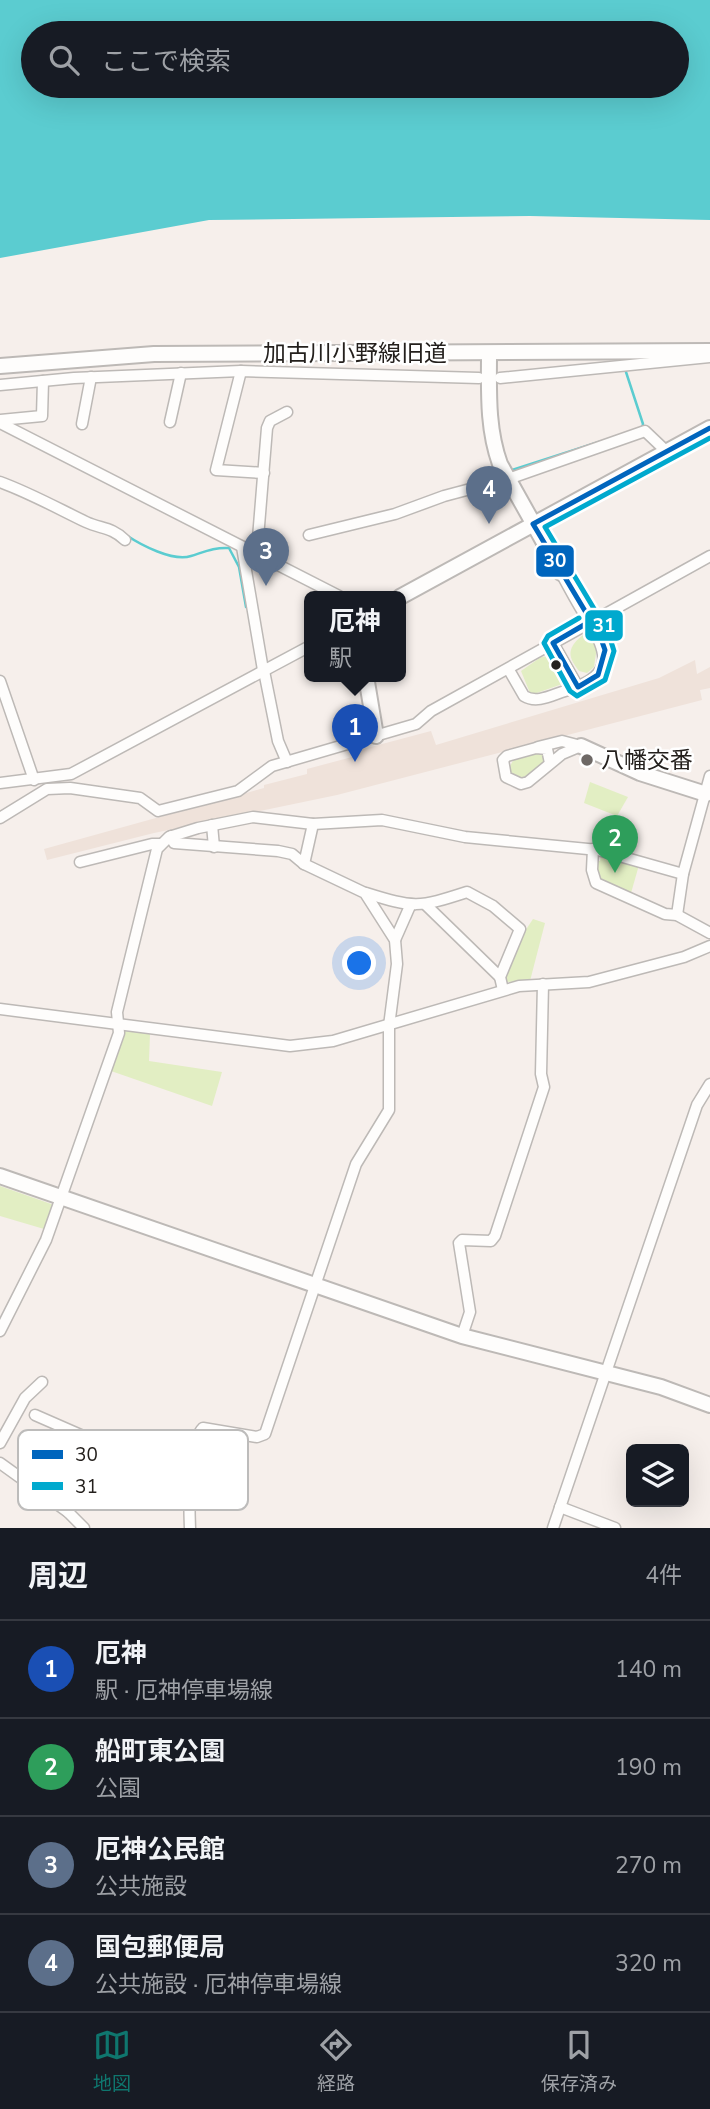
<!DOCTYPE html>
<html lang="ja">
<head>
<meta charset="utf-8">
<style>
  :root { --surface:#171b24; --page:#20242c; --text:#f1f3f6; --muted:#9ea1a6; --line:#363941; --accent:#0f766e }
  body { margin:0; font-family:"Nunito Sans","Noto Sans JP",sans-serif; background:var(--page); color:var(--text) }
  .controls { position:absolute; right:21px; bottom:21px; display:grid; overflow:hidden; border-radius:10px; box-shadow:0 7px 28px #0002 }
  .controls button { width:63px; height:63px; display:grid; place-items:center; padding:0; border:0; border-bottom:2px solid var(--line); background:var(--surface); color:var(--text); font:35px sans-serif }
  .you { position:absolute; left:360px; top:964px; width:24px; height:24px; margin:-18px; border:5px solid #fff; border-radius:50%; background:#1a73e8; box-shadow:0 0 0 10px #1a73e833 }
  .badge { display:grid; place-items:center; width:46px; height:46px; border-radius:50%; background:var(--accent); color:#fff; font-size:23px; font-weight:700 }
  .pin { position:absolute; translate:-50% -58px; filter:drop-shadow(0 2px 4px #0008) }
  .pin::after { content:''; position:absolute; top:37px; width:24px; height:21px; background:inherit; clip-path:polygon(0 0,100% 0,50% 100%) }
  .popup { position:absolute; left:304px; top:591px; width:102px; height:91px; box-sizing:border-box; display:grid; place-content:center; border-radius:10px; background:var(--surface); filter:drop-shadow(0 2px 5px #0005); font-size:23px; white-space:nowrap; color:var(--muted) }
  .popup b { font-size:26px; color:var(--text) }
  .popup::after { content:''; position:absolute; left:50%; top:100%; margin-left:-14px; border:14px solid transparent; border-top-color:var(--surface) }
  .list { margin:0; padding:0; list-style:none }
  h2 { display:flex; justify-content:space-between; align-items:center; height:91px; margin:0; padding:0 28px; font-size:30px }
  h2 small { font-size:23px; font-weight:400; color:var(--muted) }
  .list li { display:grid; grid-template-columns:46px 1fr auto; gap:21px; align-items:center; box-sizing:border-box; height:98px; padding:0 28px; border-top:2px solid var(--line) }
  .list b { display:block; font-size:26px; white-space:nowrap }
  .list p { margin:0; font-size:23px; white-space:nowrap; color:var(--muted) }
  .list em { font-size:23px; font-style:normal; color:var(--muted) }
  .icon { flex:none; width:38px; height:38px; fill:none; stroke:currentColor; stroke-width:2; stroke-linecap:round; stroke-linejoin:round }
  .map { position:relative; flex:none; width:710px; height:1528px; overflow:hidden }
  .search { position:absolute; background:var(--surface); box-shadow:0 7px 28px #0002; left:21px; right:21px; top:21px; height:77px; display:flex; align-items:center; gap:18px; box-sizing:border-box; padding:0 24px; border-radius:38px; color:var(--muted); font-size:26px }
  .sheet { height:483px; background:var(--surface) }
  nav { display:flex; justify-content:space-around; align-items:center; box-sizing:border-box; height:98px; border-top:2px solid var(--line); background:var(--surface); font-size:19px; color:var(--muted) }
  nav a { display:grid; justify-items:center; gap:4px }
  nav .on { color:var(--accent) }
  .map>svg:first-child { display:block }
  .built { fill:#efe2da }
  .green { fill:#e2eec3 }
  .water { fill:#5bccd0; fill-rule:evenodd }
  .lines { fill:none; stroke-linecap:round; stroke-linejoin:round }
  .stream { stroke:#5bccd0; stroke-width:2.5 }
  .street-casing { stroke:#bdb9b6; stroke-width:13 }
  .secondary-casing { stroke:#bdb9b6; stroke-width:18 }
  .street { stroke:#fefdfc; stroke-width:10 }
  .secondary { stroke:#fefdfc; stroke-width:14 }
  .bus-1-casing { stroke:#fff; stroke-width:10 }
  .bus-2-casing { stroke:#fff; stroke-width:10 }
  .bus-1 { stroke:#0065bd; stroke-width:5 }
  .bus-2 { stroke:#00a9ce; stroke-width:5 }
  .bus-dot { fill:#24201d; stroke:#fff; stroke-width:2.5 }
  .poi-dot { fill:#6e6865; stroke:#fff; stroke-width:2.5 }
  .labels { text-anchor:middle; stroke-width:5; stroke-linejoin:round; paint-order:stroke }
  .street-label { font-size:23px; fill:#24201d; stroke:#fff }
  .poi-label { font-size:23px; fill:#24201d; stroke:#fff; text-anchor:start }
  .key { fill:#fff; stroke:#bdbcbb; stroke-width:2 }
  .key-label { font-size:19px; fill:#24201d }
  .line-badge { stroke:#fff; stroke-width:2.5 }
  .badge-label { font-size:19px; text-anchor:middle; font-weight:bold; fill:#fff }
</style>
</head>
<body>
<div class="map">
<svg width="710" height="1528" viewBox="0 0 710 1528">
  <rect width="100%" height="100%" fill="#f6efeb"/>
  <path class="built" d="M695 660 697 674 710 667V688L700 690 702 700 337 795 154 833 47 860 44 849 264 788V785L307 774V769L352 757V752L431 731 436 745 659 678Z"/>
  <g class="green">
    <path d="M584 634H589L597 647 594 667 587 673 579 671C566 655 568 647 584 634Z"/>
    <path d="M550 656 568 682 534 694 530 693 521 671 541 657Z"/>
    <path d="M544 751 545 763 530 775 519 778 511 774 510 766 515 757Z"/>
    <path d="M590 782 628 797 617 816 584 803Z"/>
    <path d="M601 855 639 865 631 893 598 881 592 860 600 861Z"/>
    <path d="M533 919 545 923 530 981 507 982 504 979 519 940Z"/>
    <path d="M125 1031 150 1034 149 1061 222 1072 212 1106 111 1071Z"/>
    <path d="M0 1186 54 1205 44 1229 0 1216Z"/>
  </g>
  <path class="water" d="M0 0H710V220L530 216 209 220 0 258ZM33 33H677V86H33Z"/>
  <g class="lines">
    <g class="stream">
      <path d="M626 372 643 424 642 428"/>
      <path d="M509 471 599 442"/>
      <path d="M479 480 499 474"/>
      <path d="M126 535C141 545 173 562 191 556 204 552 215 547 229 548L239 567 246 607"/>
    </g>
    <defs>
      <g id="street">
        <path d="M241 371 216 470 264 473"/>
        <path d="M500 378 710 357"/>
        <path d="M0 385 74 378 241 371 479 378"/>
        <path d="M0 420 42 416 43 381"/>
        <path d="M170 422 181 373"/>
        <path d="M0 423 339 596"/>
        <path d="M82 424 91 377"/>
        <path d="M0 482C30 493 57 508 86 522 101 529 112 527 125 540"/>
        <path d="M309 535 395 514 444 496 508 479 645 431 666 451"/>
        <path d="M242 547 263 670"/>
        <path d="M253 552 258 538 267 428 270 421 287 412"/>
        <path d="M553 643 578 687"/>
        <path d="M509 670 524 696C537 704 552 695 565 691 612 677 611 657 588 620 578 605 570 589 561 573"/>
        <path d="M264 671 278 741 287 762"/>
        <path d="M0 681 34 780"/>
        <path d="M538 747 562 741 581 746"/>
        <path d="M550 763 547 749 536 748 507 756 503 760 506 777 521 784 528 782 562 754 581 746"/>
        <path d="M0 783 71 774 310 646"/>
        <path d="M0 818 47 789 70 788 140 798 158 811 238 791 272 766 416 724 431 711 710 556"/>
        <path d="M212 825 214 847"/>
        <path d="M171 836 174 843 278 851 292 854 304 864"/>
        <path d="M593 849 592 870 596 883 665 914 677 915 710 933"/>
        <path d="M80 862 152 844H161"/>
        <path d="M366 893C414 908 418 908 467 892L493 906 520 929 500 977 503 990"/>
        <path d="M426 905 500 977"/>
        <path d="M677 915 683 874 710 776"/>
        <path d="M395 940 410 906"/>
        <path d="M0 1009 290 1046 333 1041 519 986 589 982 684 957 710 946"/>
        <path d="M0 1331 46 1240 119 1033 117 1012 157 849 169 837 198 828 253 817 313 824 382 820 465 837 598 850 683 874"/>
        <path d="M462 1336 470 1312 459 1243 462 1240 491 1241 495 1236 544 1087 541 1074 543 984"/>
        <path d="M35 1415 83 1436 193 1454"/>
        <path d="M0 1443 25 1398 42 1382"/>
        <path d="M0 1463 68 1512 84 1528"/>
        <path d="M560 1507 615 1528"/>
        <path d="M68 1512 83 1436"/>
        <path d="M190 1528C189 1506 188 1442 203 1428L257 1437 265 1434 356 1164 389 1110V1026L397 964 395 940 365 893 304 864 313 824"/>
        <path d="M553 1528 697 1105 710 1084"/>
      </g>
      <g id="secondary">
        <path d="M489 353C489 391 487 428 500 464L561 573"/>
        <path d="M0 366 154 354 710 351"/>
        <path d="M400 597 710 428"/>
        <path d="M366 676 376 736"/>
        <path d="M581 746 640 773 706 794"/>
        <path d="M0 1176 462 1336 661 1387 710 1405"/>
      </g>
    </defs>
    <use href="#street" class="street-casing"/>
    <use href="#secondary" class="secondary-casing"/>
    <use href="#street" class="street"/>
    <use href="#secondary" class="secondary"/>
    <defs>
      <path id="bus-1" d="M589 622 553 643 578 687 598 675 605 650 600 636 533 524 710 428"/>
      <path id="bus-2" d="M579 618 548 636 544 643 570 691 577 696 605 680 614 651 608 632 545 527 710 438"/>
    </defs>
    <use href="#bus-1" class="bus-1-casing"/>
    <use href="#bus-2" class="bus-2-casing"/>
    <use href="#bus-1" class="bus-1"/>
    <use href="#bus-2" class="bus-2"/>
  </g>
  <circle class="bus-dot" cx="556" cy="665" r="6"/>
  <circle class="poi-dot" cx="587" cy="760" r="7"/>
  <g class="labels">
    <g class="street-label">
      <text x="355" y="361">加古川小野線旧道</text>
    </g>
    <g class="poi-label">
      <text x="601" y="768">八幡交番</text>
    </g>
  </g>
  <rect x="18" y="1430" width="230" height="80" rx="10" class="key"/>
  <rect x="32" y="1450" width="31" height="9" fill="#0065bd"/>
  <rect x="32" y="1482" width="31" height="8" fill="#00a9ce"/>
  <g class="key-label">
    <text x="75" y="1461">30</text>
    <text x="75" y="1493">31</text>
  </g>
  <g class="line-badge">
    <rect x="535" y="544" width="40" height="34" rx="7" fill="#0065bd"/>
    <rect x="584" y="609" width="40" height="33" rx="7" fill="#00a9ce"/>
  </g>
  <g class="badge-label">
    <text x="555" y="567">30</text>
    <text x="604" y="632">31</text>
  </g>
</svg>
<div class="controls">
<button><svg class="icon" aria-label="layers" viewBox="0 0 24 24"><path d="M12 4l9 5-9 5-9-5zM3 14l9 5 9-5"/></svg></button>
</div>
<div class="you"></div>
<div class="pin badge" style="left:355px;top:762px;background:#1a4fb4">1</div>
<div class="popup"><b>厄神</b>駅</div>
<div class="pin badge" style="left:615px;top:873px;background:#2e9e5b">2</div>
<div class="pin badge" style="left:266px;top:586px;background:#5c6f8a">3</div>
<div class="pin badge" style="left:489px;top:524px;background:#5c6f8a">4</div>
<div class="search"><svg class="icon" aria-label="search" viewBox="0 0 24 24"><circle cx="10" cy="10" r="6"/><path d="M15 15l6 6"/></svg>ここで検索</div>
</div>
<section class="sheet">
<h2>周辺<small>4件</small></h2>
<ul class="list">
<li><span class="badge" style="background:#1a4fb4">1</span><div><b>厄神</b><p>駅 · 厄神停車場線</p></div><em>140 m</em></li>
<li><span class="badge" style="background:#2e9e5b">2</span><div><b>船町東公園</b><p>公園</p></div><em>190 m</em></li>
<li><span class="badge" style="background:#5c6f8a">3</span><div><b>厄神公民館</b><p>公共施設</p></div><em>270 m</em></li>
<li><span class="badge" style="background:#5c6f8a">4</span><div><b>国包郵便局</b><p>公共施設 · 厄神停車場線</p></div><em>320 m</em></li>
</ul>
</section>
<nav>
<a class="on"><svg class="icon" aria-label="map" viewBox="0 0 24 24"><path d="M3 6l6-2 6 2 6-2v14l-6 2-6-2-6 2zM9 4v14M15 6v14"/></svg>地図</a>
<a><svg class="icon" aria-label="directions" viewBox="0 0 24 24"><path d="M12 3l9 9-9 9-9-9zM9 14v-3h6M13 9l2 2-2 2"/></svg>経路</a>
<a><svg class="icon" aria-label="saved" viewBox="0 0 24 24"><path d="M7 4h10v16l-5-4-5 4z"/></svg>保存済み</a>
</nav>
</body>
</html>
